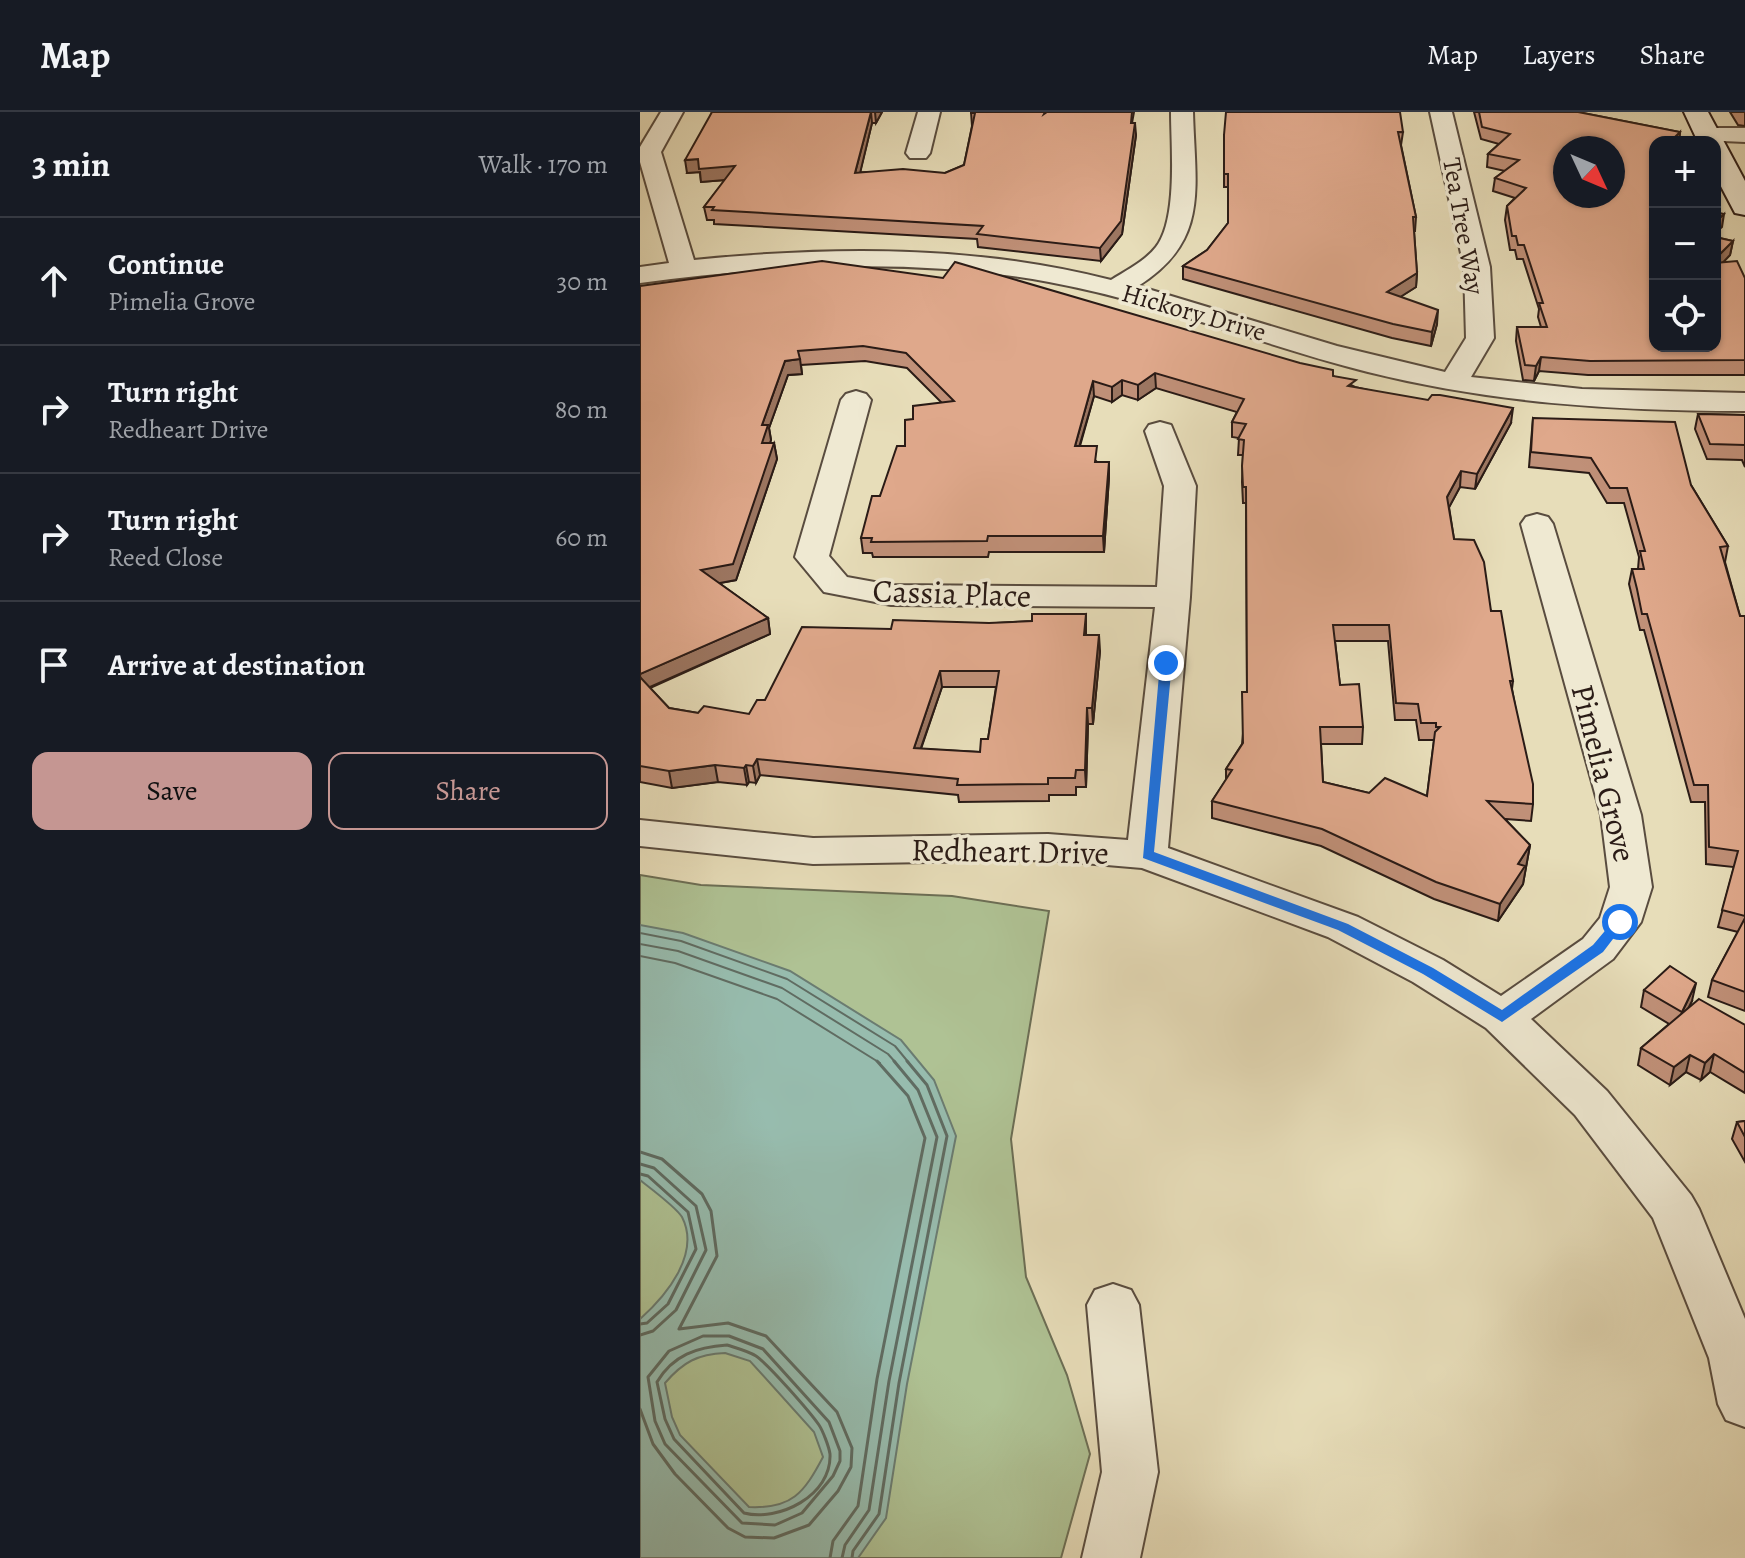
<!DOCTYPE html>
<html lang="en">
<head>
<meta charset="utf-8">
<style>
  :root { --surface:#171b24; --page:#242831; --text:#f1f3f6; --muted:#9ea1a6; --line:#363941; --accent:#c59692 }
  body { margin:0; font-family:Alegreya,serif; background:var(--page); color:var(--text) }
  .controls { position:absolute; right:24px; top:24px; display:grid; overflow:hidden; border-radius:16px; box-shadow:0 2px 6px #0004 }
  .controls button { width:72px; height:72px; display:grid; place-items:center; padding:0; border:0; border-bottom:2px solid var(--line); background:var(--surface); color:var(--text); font:40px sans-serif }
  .compass { position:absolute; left:913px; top:24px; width:72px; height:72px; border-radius:50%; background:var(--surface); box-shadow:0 2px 6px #0004; rotate:134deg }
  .stop { position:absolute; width:24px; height:24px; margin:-18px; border:6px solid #1a73e8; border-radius:50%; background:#fff }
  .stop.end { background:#1a73e8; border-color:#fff; box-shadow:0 2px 8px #0008 }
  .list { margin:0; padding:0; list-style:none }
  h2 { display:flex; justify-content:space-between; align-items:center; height:104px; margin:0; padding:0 32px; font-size:34px }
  h2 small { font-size:26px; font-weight:400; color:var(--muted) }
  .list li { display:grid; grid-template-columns:52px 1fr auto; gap:24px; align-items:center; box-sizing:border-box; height:128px; padding:0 32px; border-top:2px solid var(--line) }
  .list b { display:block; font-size:30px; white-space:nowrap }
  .list p { margin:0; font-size:26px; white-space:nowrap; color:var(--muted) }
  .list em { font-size:26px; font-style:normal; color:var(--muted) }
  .actions { display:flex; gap:16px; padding:24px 32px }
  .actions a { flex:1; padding:18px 0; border:2px solid var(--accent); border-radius:16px; text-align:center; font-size:28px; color:var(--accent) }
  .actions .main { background:var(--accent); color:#111 }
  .icon { flex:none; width:44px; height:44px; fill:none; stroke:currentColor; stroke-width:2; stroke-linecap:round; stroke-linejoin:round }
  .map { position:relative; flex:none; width:1105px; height:1446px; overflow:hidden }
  header { display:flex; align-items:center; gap:48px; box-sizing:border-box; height:112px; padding:0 40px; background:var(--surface); border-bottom:2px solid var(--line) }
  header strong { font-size:38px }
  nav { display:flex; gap:44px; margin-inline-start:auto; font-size:28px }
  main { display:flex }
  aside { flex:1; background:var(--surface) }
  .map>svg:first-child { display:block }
  .green { fill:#afc294; stroke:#6c6e55; stroke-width:2 }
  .water { fill:#97bcae; stroke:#6b7c71; stroke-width:2; fill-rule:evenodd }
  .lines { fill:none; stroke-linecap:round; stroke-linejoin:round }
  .shore-far1 { stroke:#606c62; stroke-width:2 }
  .shore { stroke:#606c62; stroke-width:3 }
  .minor-casing { stroke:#594c3f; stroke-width:4 }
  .secondary-casing { stroke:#2a1b16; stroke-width:4 }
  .minor { fill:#efe9d2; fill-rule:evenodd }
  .secondary { fill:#efe9d2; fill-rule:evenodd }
  .wall { fill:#c09078; stroke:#2a1b16; stroke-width:2; fill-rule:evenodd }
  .shaded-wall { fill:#9c7661; stroke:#2a1b16; stroke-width:2 }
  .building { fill:#dfa88b; stroke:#2a1b16; stroke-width:2; fill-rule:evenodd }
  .route { fill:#1a73e8 }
  .labels { text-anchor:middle; stroke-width:7; stroke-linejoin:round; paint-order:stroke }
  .far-street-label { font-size:26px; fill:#2a1b16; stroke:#efe9d2 }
  .street-label { font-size:32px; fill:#2a1b16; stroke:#efe9d2 }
</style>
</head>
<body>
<header>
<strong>Map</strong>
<nav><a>Map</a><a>Layers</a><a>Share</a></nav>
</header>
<main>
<aside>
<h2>3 min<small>Walk · 170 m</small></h2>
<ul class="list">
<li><svg class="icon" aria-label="ahead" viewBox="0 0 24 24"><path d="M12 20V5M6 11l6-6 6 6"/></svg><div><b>Continue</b><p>Pimelia Grove</p></div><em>30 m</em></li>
<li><svg class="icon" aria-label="right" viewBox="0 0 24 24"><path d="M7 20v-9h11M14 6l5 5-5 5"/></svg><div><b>Turn right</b><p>Redheart Drive</p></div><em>80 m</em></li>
<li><svg class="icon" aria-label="right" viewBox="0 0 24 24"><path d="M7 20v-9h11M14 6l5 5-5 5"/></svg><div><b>Turn right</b><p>Reed Close</p></div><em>60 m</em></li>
<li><svg class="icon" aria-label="arrive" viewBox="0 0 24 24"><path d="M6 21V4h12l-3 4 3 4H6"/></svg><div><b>Arrive at destination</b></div></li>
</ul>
<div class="actions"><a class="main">Save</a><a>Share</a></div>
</aside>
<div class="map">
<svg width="1105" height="1446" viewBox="0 0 1105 1446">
  <rect width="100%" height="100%" fill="#e7ddb9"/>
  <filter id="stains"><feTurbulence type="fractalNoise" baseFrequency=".0025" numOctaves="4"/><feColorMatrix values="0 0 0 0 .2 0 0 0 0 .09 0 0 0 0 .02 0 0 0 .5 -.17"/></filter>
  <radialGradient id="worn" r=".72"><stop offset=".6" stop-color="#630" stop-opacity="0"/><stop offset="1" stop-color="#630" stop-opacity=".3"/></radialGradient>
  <path class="green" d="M0 763 61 773 312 784 409 799 371 1027 386 1165 427 1263 450 1342 421 1446H0Z"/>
  <path class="water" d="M0 813 43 821 150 859 261 928 294 968 316 1024 267 1272 246 1406 218 1446H0V1207C26 1184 61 1142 42 1105 36 1095 10 1076 0 1068ZM85 1241 110 1249 174 1320 183 1345C164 1381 152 1397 109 1395L40 1323 32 1305 25 1271C43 1250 58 1242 85 1241Z"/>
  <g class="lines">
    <g class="shore-far1">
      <path d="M0 821 41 829 147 867 255 934 269 951"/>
      <path d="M0 832 38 839 142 876 248 942 256 951"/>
      <path d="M0 844 35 851 137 887 240 951"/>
    </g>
    <g class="shore">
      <path d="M0 1040 22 1047 62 1082 71 1099 77 1144 39 1217 88 1211 126 1224 197 1300 212 1336 211 1355 198 1379 169 1413 134 1426 105 1425 88 1416 35 1362 13 1332 0 1297"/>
      <path d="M0 1052 14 1056 56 1094 66 1138 36 1198 13 1219 0 1223"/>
      <path d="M0 1062 8 1064 48 1100 56 1137 28 1192 7 1211 0 1212"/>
      <path d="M63 1224H89L123 1237 189 1310 200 1339V1349L193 1364 162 1401 135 1413 102 1411 25 1332 15 1309 8 1265 29 1239Z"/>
      <path d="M87 1233C96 1236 108 1239 116 1244 129 1253 170 1300 179 1313 183 1319 189 1335 190 1342 192 1384 138 1410 104 1401L34 1327 25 1307 17 1270C33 1243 57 1235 87 1233Z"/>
      <path d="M190 1446 193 1429 218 1394 237 1267 285 1026 268 984 237 949"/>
      <path d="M202 1446 205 1433 229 1398 249 1269 297 1025 278 978 254 949"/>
      <path d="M212 1446 213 1439 239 1402 259 1271 307 1024 287 973 267 949"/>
    </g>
    <defs>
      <g id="minor">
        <path d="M21 0H43L21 40 54 148C193 134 335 133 471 168 487 158 505 149 516 135 538 107 531 34 531 0H553C555 76 570 129 498 174L697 234 805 260 826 226 824 155 790 0H812L850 155 854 226 831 265 942 277 1105 281V299C977 299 852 291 728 260 621 233 518 190 409 170 273 145 136 153 0 171V155L29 151 0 50V35Z"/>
        <path d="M278 0H300L290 41 286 46H270L266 41Z"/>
        <path d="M1068 16H1105V30L1060 28 1056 23 1060 18Z"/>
        <path d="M216 279 226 282 231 288 189 444 207 465 251 473 517 475 524 374 505 319 509 313 520 310 531 313 556 374 550 485 528 736 718 805 803 848 861 884 943 827 960 806 970 775 961 703 881 412 886 405 897 402 908 405 913 412 1001 703 1012 775 1001 810 973 847 891 907 967 979 1051 1083 1059 1097 1105 1207V1315L1086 1308 1078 1292 1069 1246 1013 1106 935 1003 846 916 773 870 688 825 502 756 408 748 173 752 0 734V708L173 726 408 722 488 728 515 495 251 493 184 480 155 445 201 288 206 282Z"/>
        <path d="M473 1172 491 1178 499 1193 518 1360 500 1446H442L462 1360 447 1193 455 1178Z"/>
      </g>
      <path id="secondary" d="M1044 0H1068L1105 69V103L1095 101 1075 63V30H1058Z"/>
    </defs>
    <use href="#minor" class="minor-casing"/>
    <use href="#secondary" class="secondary-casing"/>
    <use href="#minor" class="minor"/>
    <use href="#secondary" class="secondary"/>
  </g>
  <g class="wall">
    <path d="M72 0H242L236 11H232L220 60 305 61 324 53 332 14 331 0H494L492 11 496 23 482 122 461 149 338 135 337 127 74 112V108H67L64 95 85 68 61 70 60 60 47 61Z"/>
    <path d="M834 0H938L1040 20 1039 30H1015V234L1075 125 1093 129 1090 143 1083 150 1105 166V263H948L899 259 894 269 883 268 876 229 877 215H901L898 205 899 197 883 147H877L875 138H870L865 108 867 94 875 86 853 79 855 66 865 59 847 55 848 42 859 32 841 27Z"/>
    <path d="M1090 0H1105V14L1098 13Z"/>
    <path d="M763 20 761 33 776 105 775 119H774L777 161 776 175 760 185 797 212 791 234 752 226 543 167V154L567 138 588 111V75H584V23Z"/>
    <path d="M0 174 693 264 715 275 871 311 835 377 820 375 809 395 814 427 851 499 873 569 872 577 893 692 891 709 865 707 890 733 883 772 858 809 794 787 681 734 572 706V689L586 668V657L602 632 607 580 606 391H603L602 370 603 343H598L599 326 592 325V310L597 300 516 276 498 288 482 283 472 290 454 284 440 334 457 350 469 365 464 440H349L348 445H233L232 441H223L221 426 240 384 265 334 273 307 302 291 267 256 225 249 161 253 162 262 148 263 129 316 131 328 130 331H134L137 347 96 468 79 471 128 506 130 522 10 576 29 596 58 601 109 602 125 588 251 517 392 509 446 502V523L460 539 453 612H448L446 675H436V683H409V689L319 690 318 683 120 663 116 671 109 670 107 673 78 670 32 676 0 670ZM695 529H748L755 608H776L779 628H794L787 684 729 681 683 670 681 632H722L723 615 700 573ZM302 575H356L348 627 340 640 281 637Z"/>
    <path d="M1058 302 1105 303V355L1102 348 1067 347 1055 317Z"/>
    <path d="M893 306 1051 373 1088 434 1085 450 1100 504H1105V899L1068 885 1072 868 1098 820 1078 815 1094 755 1066 752 1065 690H1051L1004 518H1000L989 472 992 457H998L999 445 984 391H967L949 361 889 355Z"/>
    <path d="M1004 878 1052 889 1048 896 1105 913V981L1070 960 1061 968 1046 960 1030 973 998 953 1001 936 1029 912 1001 895Z"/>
    <path d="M1105 1009V1050L1092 1027 1097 1010Z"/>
  </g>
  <g class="shaded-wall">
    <path d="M231 0 232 11 217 74 215 61Z"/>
    <path d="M235 0H242L236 11Z"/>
    <path d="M495 11 496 23 482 122 461 149 460 136Z"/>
    <path d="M1040 20 1039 30H1030Z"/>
    <path d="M58 47 95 54 97 67 61 70 60 60 47 61 45 48Z"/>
    <path d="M1084 102 1082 115 1075 121V110Z"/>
    <path d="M1093 129 1090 143 1075 159V147Z"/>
    <path d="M777 161 776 175 746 194 747 180Z"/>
    <path d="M798 198 797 212 791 234 792 220Z"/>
    <path d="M901 245 899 259 894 269 896 254Z"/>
    <path d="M160 247 162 262 148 263 129 316 131 328 124 347 122 331V313L145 249Z"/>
    <path d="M515 261 516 276 498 288V273Z"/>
    <path d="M482 268V283L472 290V275Z"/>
    <path d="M453 269 454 284 435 349V334Z"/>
    <path d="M873 296 871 311 835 377 837 362Z"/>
    <path d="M134 331 137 347 96 468 64 474 61 458Z"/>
    <path d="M469 350V365L464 440 463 424Z"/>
    <path d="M821 359 820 375 806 401 807 385Z"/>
    <path d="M128 506 130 522 1 579 0 562Z"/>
    <path d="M459 523 460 539 453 612 452 596Z"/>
    <path d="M300 559 302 575 275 653 274 636Z"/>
    <path d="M447 596 448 612 446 675 445 658Z"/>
    <path d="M117 647 120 663 116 671 113 654Z"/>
    <path d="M75 653 78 670 32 676 29 659Z"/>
    <path d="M106 653 109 670 107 673 104 656Z"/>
    <path d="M890 733 883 772 858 809 860 792 878 752Z"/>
    <path d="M1056 871 1052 889 1038 917 1042 900Z"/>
    <path d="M1074 942 1070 960 1061 968 1065 951Z"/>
    <path d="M1050 943 1046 960 1030 973 1034 955Z"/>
  </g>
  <g class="building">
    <path d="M72 0H231L215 61 263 57 305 61 324 53 335 1H331V0H405L404 2 407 0H492L491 11H495L481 109 460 136 337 122 343 114 72 98 74 95H64L95 54 59 57 58 47 45 48Z"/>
    <path d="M586 0H760L763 20H758L776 105H773L777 161 747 180 798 198 792 220 753 212 543 154 567 138 588 111V62H584V23Z"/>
    <path d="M839 0H938L1040 20 1030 30H1015V234H1075V151L1097 149 1105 166V248L950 249 901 245 896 254 885 253 877 215H907L899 191H903L884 133H878L876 124H872L867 94 886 76 855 66 879 48 848 42 870 22 842 15ZM925 36H973V84H925Z"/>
    <path d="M1075 100 1084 102 1075 110Z"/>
    <path d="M1075 125 1093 129 1075 147Z"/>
    <path d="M182 149 303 166 315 150 660 251 693 258V264L716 268 708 274 788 288 792 283H800L873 296 837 362 821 359 807 385 814 427 834 428 844 450 851 499H861L873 569H870L893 672V692L847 689 890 733 878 752 885 754 860 792 796 770 682 717 572 689 592 658 586 657 603 631 602 580H607L606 375H603L602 354 604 328 598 327 606 312 592 310 604 287 515 261 498 273 482 268 472 275 453 269 435 334H457L455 350H469L463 424H348L347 429 231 430 232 426H221L232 384H240L257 334H265V308L273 307V294L314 289 266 241 223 234 158 239 160 247 145 249 122 313H128L122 331H134L93 452 61 458 128 506 0 562V174ZM693 513H749L756 591 778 592 781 611H796V615H800L795 620 787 684 745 666 729 681 683 670 680 615H723L719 572 700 573Z"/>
    <path d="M1058 302 1105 303V333L1070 332Z"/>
    <path d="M893 306 1035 310 1051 373 1088 434 1080 435 1100 504H1105V804L1082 798 1098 739 1069 735 1068 673H1054L1007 502H1002L997 477 992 457H1004L1000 439H1005L987 376H970L951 346 891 340Z"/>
    <path d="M392 502H446L444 523H459L452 596H447L445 658H436L435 666H408V672L317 673 318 667 117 647 113 654 106 653 104 656 75 653 29 659 0 654V565L29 596 58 601 64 594 109 602 117 588H125L162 515 251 517 253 508 349 511 392 509ZM300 559H359L348 627H341L340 640 274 636Z"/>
    <path d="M1105 806V880L1072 868Z"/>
    <path d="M1030 854 1056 871 1042 900 1004 878Z"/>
    <path d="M1059 887 1105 913V961L1074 942 1065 951 1050 943 1034 955 1001 936Z"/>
    <path d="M1105 1009V1025L1097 1010Z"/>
  </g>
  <path class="route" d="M526 548 532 551 514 740 708 812 793 856 862 898 953 833 975 807 980 805 986 810 963 840 862 910 783 862 698 818 503 746 520 551Z"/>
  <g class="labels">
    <g class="far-street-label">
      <text transform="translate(824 114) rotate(80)" y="9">Tea Tree Way</text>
      <text transform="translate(554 200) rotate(16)" y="9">Hickory Drive</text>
    </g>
    <g class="street-label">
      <text transform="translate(312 481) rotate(2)" y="11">Cassia Place</text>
      <text transform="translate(964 661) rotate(76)" y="11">Pimelia Grove</text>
      <text transform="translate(370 739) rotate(1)" y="11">Redheart Drive</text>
    </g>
  </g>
  <rect width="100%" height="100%" filter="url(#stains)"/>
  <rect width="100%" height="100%" fill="url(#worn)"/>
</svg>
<div class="controls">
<button>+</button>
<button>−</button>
<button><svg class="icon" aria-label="locate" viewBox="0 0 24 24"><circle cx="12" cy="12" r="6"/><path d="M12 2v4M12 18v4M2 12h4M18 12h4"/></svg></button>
</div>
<svg class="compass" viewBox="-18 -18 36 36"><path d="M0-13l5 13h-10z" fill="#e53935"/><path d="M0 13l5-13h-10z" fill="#9ea1a6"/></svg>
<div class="stop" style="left:980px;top:810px"></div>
<div class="stop end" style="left:526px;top:551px"></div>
</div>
</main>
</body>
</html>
